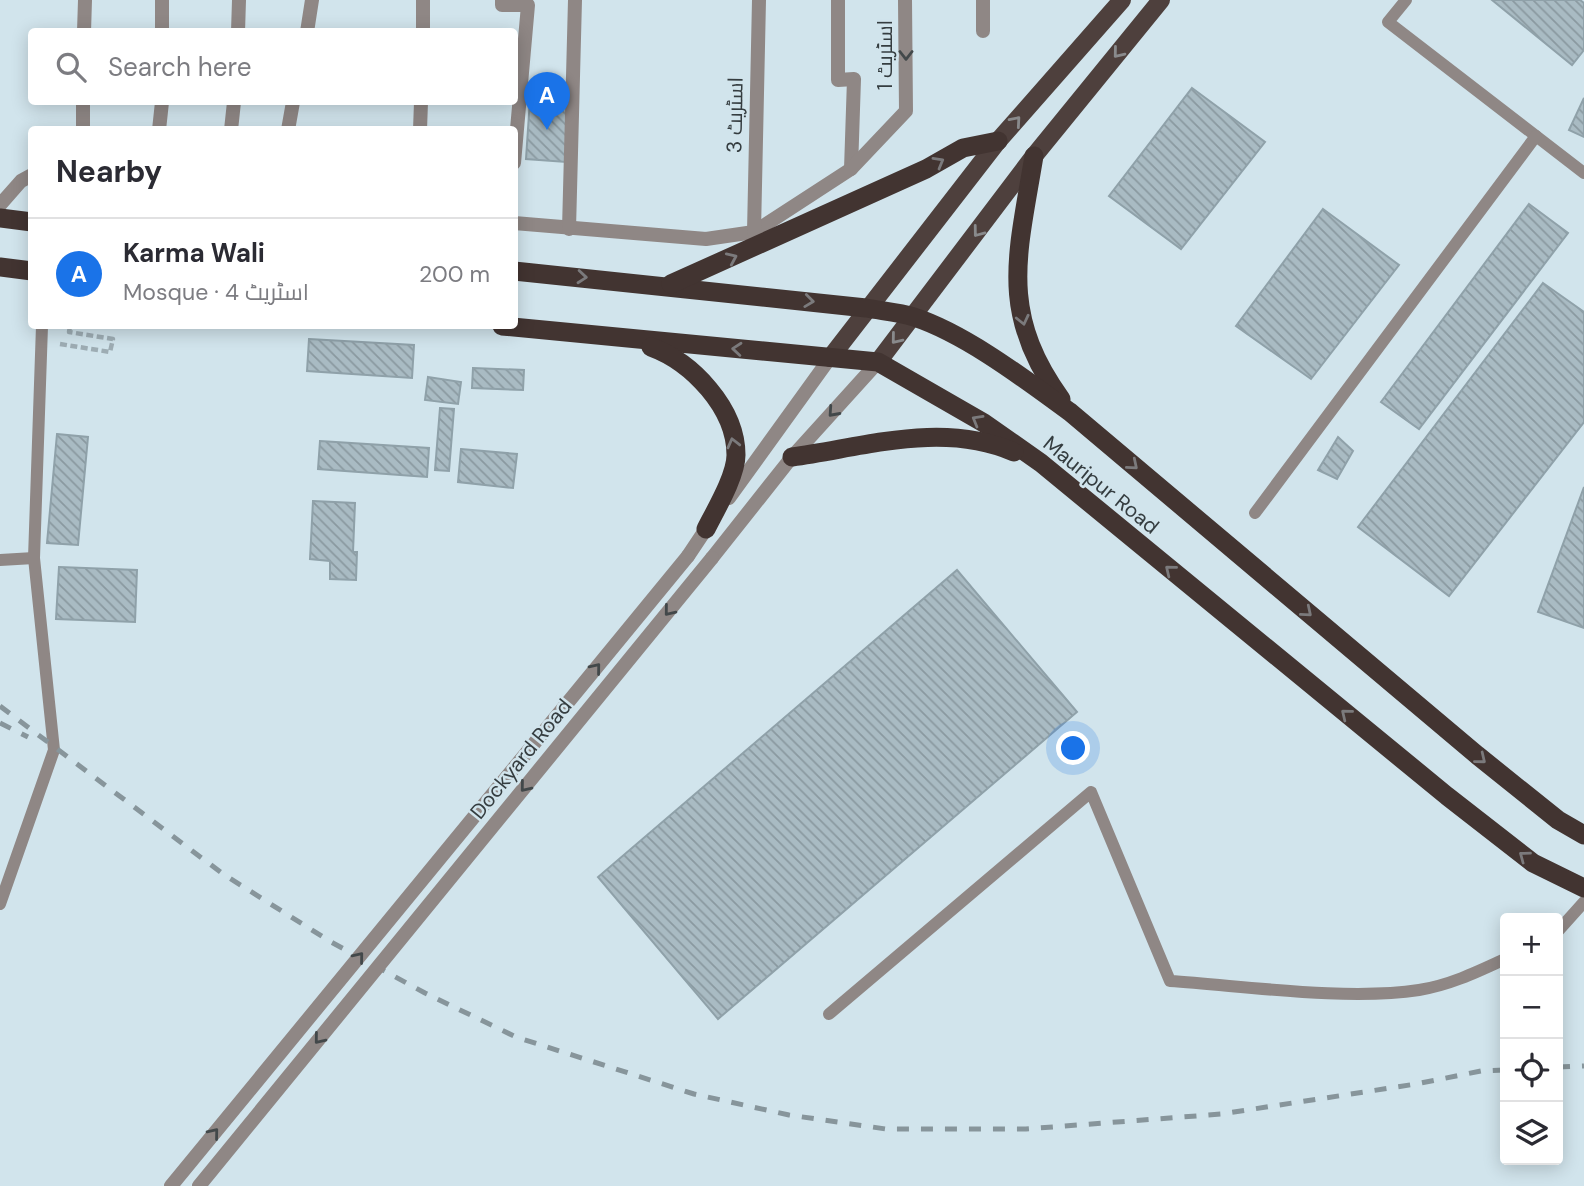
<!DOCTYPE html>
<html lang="en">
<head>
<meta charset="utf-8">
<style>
  :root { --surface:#fff; --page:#f7f7f7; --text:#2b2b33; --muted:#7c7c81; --line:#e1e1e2; --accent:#1a73e8 }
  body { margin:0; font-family:"DM Sans",Cairo,sans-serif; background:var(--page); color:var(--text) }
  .controls { position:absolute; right:21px; bottom:21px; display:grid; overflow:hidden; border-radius:7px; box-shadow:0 4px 18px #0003 }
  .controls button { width:63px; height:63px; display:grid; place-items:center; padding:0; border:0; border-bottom:2px solid var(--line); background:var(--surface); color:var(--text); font:35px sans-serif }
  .you { position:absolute; left:1074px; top:749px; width:24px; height:24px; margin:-18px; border:5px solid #fff; border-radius:50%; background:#1a73e8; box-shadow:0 0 0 10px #1a73e833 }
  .badge { display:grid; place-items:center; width:46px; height:46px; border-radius:50%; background:var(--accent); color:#fff; font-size:23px; font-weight:700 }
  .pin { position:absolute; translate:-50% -58px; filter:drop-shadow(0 2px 4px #0008) }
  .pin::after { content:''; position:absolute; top:37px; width:24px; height:21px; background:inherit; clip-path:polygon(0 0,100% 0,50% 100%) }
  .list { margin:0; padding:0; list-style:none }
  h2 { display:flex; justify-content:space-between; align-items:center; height:91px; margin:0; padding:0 28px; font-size:30px }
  h2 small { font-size:23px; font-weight:400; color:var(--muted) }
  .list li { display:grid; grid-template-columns:46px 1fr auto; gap:21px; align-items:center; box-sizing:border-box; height:112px; padding:0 28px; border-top:2px solid var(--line) }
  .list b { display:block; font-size:26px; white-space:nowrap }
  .list p { margin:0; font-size:23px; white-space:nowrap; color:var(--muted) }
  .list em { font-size:23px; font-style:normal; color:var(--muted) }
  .icon { flex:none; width:38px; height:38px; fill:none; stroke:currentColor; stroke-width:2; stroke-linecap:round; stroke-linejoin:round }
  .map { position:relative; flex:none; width:1584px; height:1186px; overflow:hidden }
  .search { position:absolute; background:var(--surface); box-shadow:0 4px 18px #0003; left:28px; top:28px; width:490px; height:77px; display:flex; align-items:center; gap:18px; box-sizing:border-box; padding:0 24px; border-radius:7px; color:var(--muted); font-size:26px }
  .panel { position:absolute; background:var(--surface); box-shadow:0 4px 18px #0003; left:28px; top:126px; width:490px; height:203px; border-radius:7px }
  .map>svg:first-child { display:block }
  .building { fill:url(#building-back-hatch); stroke:#8fa1a9; stroke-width:2 }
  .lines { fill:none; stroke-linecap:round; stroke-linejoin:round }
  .path { stroke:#9eadb4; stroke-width:4.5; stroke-dasharray:7 3.5; stroke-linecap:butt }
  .service { stroke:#8f8785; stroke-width:12 }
  .minor { stroke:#8f8785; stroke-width:14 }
  .tertiary { stroke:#8f8785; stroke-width:14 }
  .primary { stroke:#4e403d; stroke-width:18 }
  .trunk { stroke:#423431; stroke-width:19 }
  .rail { stroke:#87959b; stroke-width:5; stroke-dasharray:12 12; stroke-linecap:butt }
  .tertiary-bridge { stroke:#8f8785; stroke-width:14 }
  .oneway { stroke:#898a8c }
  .oneway2 { stroke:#42484a }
  .oneway3 { stroke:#7b7a7c }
  .labels { text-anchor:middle; stroke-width:5; stroke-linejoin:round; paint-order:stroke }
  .street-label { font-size:21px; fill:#353d40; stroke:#d1e4ec }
</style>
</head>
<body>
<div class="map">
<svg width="1584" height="1186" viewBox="0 0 1584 1186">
  <defs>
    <pattern id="building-back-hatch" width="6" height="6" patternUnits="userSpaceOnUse" patternTransform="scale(1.75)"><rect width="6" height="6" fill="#a9bbc3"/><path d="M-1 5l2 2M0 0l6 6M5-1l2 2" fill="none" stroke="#8a99a0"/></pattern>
  </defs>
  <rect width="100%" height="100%" fill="#d1e4ec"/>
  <g class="building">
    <path d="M1492 0H1580L1584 3V50L1572 65Z"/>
    <path d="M1192 88 1265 142 1181 249 1109 196Z"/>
    <path d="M1584 98V137L1569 130Z"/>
    <path d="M530 99 568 101 566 162 526 159Z"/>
    <path d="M1529 204 1568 233 1419 429 1381 402Z"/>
    <path d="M1323 209 1399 265 1311 379 1236 326Z"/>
    <path d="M1543 283 1584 312V422L1449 596 1358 527Z"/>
    <path d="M309 339 414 345 412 378 307 371Z"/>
    <path d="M473 368 524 370 523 390 472 388Z"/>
    <path d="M428 377 461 382 458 404 425 400Z"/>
    <path d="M440 408 454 409 449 471 435 470Z"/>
    <path d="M57 434 88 437 78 545 47 543Z"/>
    <path d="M1338 437 1353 451 1337 479 1318 470Z"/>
    <path d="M320 441 429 448 427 477 318 469Z"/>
    <path d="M461 449 517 454 513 488 458 482Z"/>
    <path d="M1584 487V628L1538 612Z"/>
    <path d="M313 501 355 503 353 552H357L356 580 330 579V561L310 559Z"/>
    <path d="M59 567 137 570 135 622 56 619Z"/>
    <path d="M957 570 1077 712 718 1019 598 877Z"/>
  </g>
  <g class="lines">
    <path class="path" d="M60 344 110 352 113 339 69 332 70 326"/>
    <g class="service">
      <path d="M1406 0 1388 22 1584 173"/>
      <path d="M1255 513 1536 136"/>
      <path d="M0 560 34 558"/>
      <path d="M0 904 54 750 34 558 42 326"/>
      <path d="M1558 931 1584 902"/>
      <path d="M829 1014 1091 792 1170 981C1245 986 1347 1001 1419 990 1450 985 1477 972 1505 959"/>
    </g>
    <g class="minor">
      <path d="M502 0V5H528L514 163"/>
      <path d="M838 0V80L854 79 851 169"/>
      <path d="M983 31V0"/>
      <path d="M84 32 85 0"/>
      <path d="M162 32V0"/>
      <path d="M238 32 239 0"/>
      <path d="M307 32 312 0"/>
      <path d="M423 32V0"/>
      <path d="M83 130V102"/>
      <path d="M159 130 162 102"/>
      <path d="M231 130 234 102"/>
      <path d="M288 130 293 102"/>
      <path d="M420 130 421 102"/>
      <path d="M0 205 21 181 32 175"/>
      <path d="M514 223 706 239 754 232 851 169 906 111 905 0"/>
      <path d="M569 229 575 0"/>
      <path d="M754 232 759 0"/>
    </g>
    <g class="tertiary">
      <path d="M729 498 830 358"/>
      <path d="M688 556 710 523"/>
      <path d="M712 558 792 457 878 362"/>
    </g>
    <g class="primary">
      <path d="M830 358 998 141 1122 0"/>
      <path d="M878 362 1034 156 1161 0"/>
    </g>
    <g class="trunk">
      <path d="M1034 156C1018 254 998 312 1061 399"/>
      <path d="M0 218 32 222"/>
      <path d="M0 267 32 271"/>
      <path d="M514 271 866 308C882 311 899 312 914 317 966 334 1026 380 1070 412L1477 755 1558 820 1584 835"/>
      <path d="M671 284 926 169 963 148 998 141"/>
      <path d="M502 326 878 362 984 423 1041 463 1447 796 1533 863 1584 888"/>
      <path d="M651 347C692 362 736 408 736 455 736 476 715 511 706 529"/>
      <path d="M792 457C865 447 942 421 1014 452"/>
    </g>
    <g class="rail">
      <path d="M0 706 223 874 331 942 425 993 516 1037 694 1094 789 1115 886 1129H1026L1221 1114 1416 1084 1481 1071 1505 1070"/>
      <path d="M0 723 28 737"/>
      <path d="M1558 1067 1584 1066"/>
    </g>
    <g class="tertiary-bridge">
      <path d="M171 1186 688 556"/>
      <path d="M199 1186 712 558"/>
    </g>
  </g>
  <defs><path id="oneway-chevron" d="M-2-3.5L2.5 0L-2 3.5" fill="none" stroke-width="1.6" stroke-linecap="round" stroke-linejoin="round" transform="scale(1.75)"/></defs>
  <g class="oneway">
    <use href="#oneway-chevron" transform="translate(1118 53) rotate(129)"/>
    <use href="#oneway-chevron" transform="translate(1016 121) rotate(-49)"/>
    <use href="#oneway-chevron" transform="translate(978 232) rotate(127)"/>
    <use href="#oneway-chevron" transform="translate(896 339) rotate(129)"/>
  </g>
  <g class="oneway2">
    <use href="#oneway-chevron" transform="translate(906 55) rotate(90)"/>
    <use href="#oneway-chevron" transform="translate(833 412) rotate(132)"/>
    <use href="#oneway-chevron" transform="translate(669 611) rotate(129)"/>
    <use href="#oneway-chevron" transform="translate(596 668) rotate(-51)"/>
    <use href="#oneway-chevron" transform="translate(525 787) rotate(129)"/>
    <use href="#oneway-chevron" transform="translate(359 957) rotate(-51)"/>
    <use href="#oneway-chevron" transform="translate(319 1039) rotate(129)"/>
    <use href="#oneway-chevron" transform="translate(214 1133) rotate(-51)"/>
  </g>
  <g class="oneway3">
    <use href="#oneway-chevron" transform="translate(939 162) rotate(-30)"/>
    <use href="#oneway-chevron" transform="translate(732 258) rotate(-24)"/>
    <use href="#oneway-chevron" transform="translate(582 277) rotate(5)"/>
    <use href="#oneway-chevron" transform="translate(809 301) rotate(7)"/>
    <use href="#oneway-chevron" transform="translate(1023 320) rotate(77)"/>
    <use href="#oneway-chevron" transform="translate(737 349) rotate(-175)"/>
    <use href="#oneway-chevron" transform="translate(977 420) rotate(-150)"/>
    <use href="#oneway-chevron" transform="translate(733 443) rotate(-104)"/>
    <use href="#oneway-chevron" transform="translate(1133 465) rotate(40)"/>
    <use href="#oneway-chevron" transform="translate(1170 570) rotate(-141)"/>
    <use href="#oneway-chevron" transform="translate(1307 612) rotate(40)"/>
    <use href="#oneway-chevron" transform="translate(1346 714) rotate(-141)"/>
    <use href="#oneway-chevron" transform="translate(1481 759) rotate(39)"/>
    <use href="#oneway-chevron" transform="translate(1524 856) rotate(-143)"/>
  </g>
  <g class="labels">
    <g class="street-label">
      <text transform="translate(885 55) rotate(-90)" y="7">اسٹریٹ 1</text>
      <text transform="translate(735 115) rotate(-89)" y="7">اسٹریٹ 3</text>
      <text transform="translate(1101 485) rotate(39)" y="7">Mauripur Road</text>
      <text transform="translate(521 759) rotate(-51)" y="7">Dockyard Road</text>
    </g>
  </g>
</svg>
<div class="controls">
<button>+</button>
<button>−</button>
<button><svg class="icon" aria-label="locate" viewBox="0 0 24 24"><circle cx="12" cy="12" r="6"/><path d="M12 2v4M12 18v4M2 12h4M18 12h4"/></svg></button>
<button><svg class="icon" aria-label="layers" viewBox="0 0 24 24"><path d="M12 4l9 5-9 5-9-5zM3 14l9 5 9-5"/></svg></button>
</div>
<div class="you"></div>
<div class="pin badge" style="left:547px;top:130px">A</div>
<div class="search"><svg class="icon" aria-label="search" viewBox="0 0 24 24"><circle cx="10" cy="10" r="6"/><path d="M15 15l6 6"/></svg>Search here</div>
<section class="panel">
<h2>Nearby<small></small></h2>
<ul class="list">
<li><span class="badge">A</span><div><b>Karma Wali</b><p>Mosque · اسٹریٹ 4</p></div><em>200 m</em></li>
</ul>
</section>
</div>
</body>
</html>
